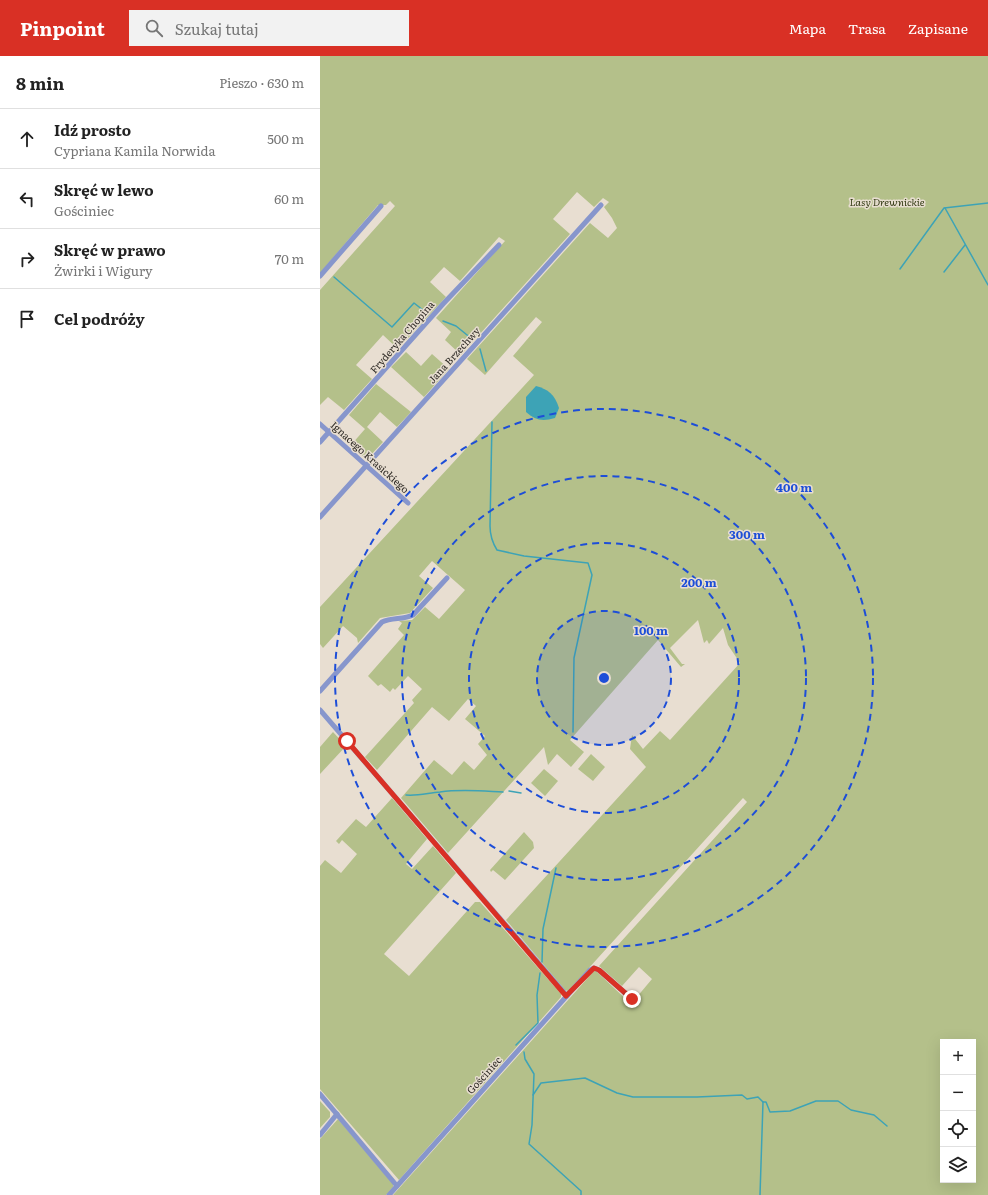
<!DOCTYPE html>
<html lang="pl">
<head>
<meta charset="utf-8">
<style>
  :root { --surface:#fff; --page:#f2f2f2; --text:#222; --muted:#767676; --line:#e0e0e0; --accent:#d93025 }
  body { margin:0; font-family:Literata,serif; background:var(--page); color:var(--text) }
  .controls { position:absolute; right:12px; bottom:12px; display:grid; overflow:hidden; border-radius:0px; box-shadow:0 4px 16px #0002 }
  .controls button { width:36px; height:36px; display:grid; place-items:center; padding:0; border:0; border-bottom:1px solid var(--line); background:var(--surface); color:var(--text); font:20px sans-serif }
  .stop { position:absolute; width:12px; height:12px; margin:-9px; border:3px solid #d93025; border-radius:50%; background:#fff }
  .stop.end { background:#d93025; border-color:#fff; box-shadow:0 1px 4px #0008 }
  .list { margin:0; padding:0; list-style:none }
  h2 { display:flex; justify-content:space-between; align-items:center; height:52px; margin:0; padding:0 16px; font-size:17px }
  h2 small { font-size:13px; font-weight:400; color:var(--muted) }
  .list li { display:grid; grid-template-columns:26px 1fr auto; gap:12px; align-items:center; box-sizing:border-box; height:60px; padding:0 16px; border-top:1px solid var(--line) }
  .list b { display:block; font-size:15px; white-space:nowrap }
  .list p { margin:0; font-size:13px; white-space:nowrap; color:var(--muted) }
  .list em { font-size:13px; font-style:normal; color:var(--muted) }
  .icon { flex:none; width:22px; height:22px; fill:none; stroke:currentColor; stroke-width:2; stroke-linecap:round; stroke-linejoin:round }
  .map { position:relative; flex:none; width:668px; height:1139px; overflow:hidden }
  header { display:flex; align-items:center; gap:24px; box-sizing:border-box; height:56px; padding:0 20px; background:var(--accent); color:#fff }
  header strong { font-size:19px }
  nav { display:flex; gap:22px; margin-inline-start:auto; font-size:14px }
  .search { width:280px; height:36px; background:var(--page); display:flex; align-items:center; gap:10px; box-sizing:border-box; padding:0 14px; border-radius:0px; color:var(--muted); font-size:15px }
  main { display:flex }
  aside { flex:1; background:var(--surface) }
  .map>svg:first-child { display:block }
  .green { fill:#b4c08a; fill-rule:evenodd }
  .water { fill:#3da3b6 }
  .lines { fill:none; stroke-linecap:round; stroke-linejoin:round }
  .stream { stroke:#3da3b6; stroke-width:1.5 }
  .minor { stroke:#8796cc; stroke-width:5 }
  .route { stroke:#d93025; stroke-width:5 }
  .ring { fill:none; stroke:#1d4ed8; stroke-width:2; stroke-dasharray:7 5 }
  .labels { text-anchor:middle; stroke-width:3; stroke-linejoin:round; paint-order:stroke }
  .park-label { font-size:10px; font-style:italic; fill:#333a13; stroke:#e8ded1 }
  .street-label { font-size:10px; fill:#2f2b26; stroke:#e8ded1 }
  .centre { fill:#1d4ed8; stroke:#e8ded1; stroke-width:2 }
  .ring-label { font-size:12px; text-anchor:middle; font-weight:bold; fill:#1d4ed8; stroke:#e8ded1; stroke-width:3; stroke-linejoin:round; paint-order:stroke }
</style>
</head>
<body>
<header>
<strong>Pinpoint</strong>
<div class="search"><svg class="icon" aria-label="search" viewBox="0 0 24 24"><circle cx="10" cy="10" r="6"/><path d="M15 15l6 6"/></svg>Szukaj tutaj</div>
<nav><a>Mapa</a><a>Trasa</a><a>Zapisane</a></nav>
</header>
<main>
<aside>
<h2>8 min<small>Pieszo · 630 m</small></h2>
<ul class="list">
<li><svg class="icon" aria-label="ahead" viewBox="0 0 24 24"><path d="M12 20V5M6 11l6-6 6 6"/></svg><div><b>Idź prosto</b><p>Cypriana Kamila Norwida</p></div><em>500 m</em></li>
<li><svg class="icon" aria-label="left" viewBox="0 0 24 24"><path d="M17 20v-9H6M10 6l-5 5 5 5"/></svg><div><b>Skręć w lewo</b><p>Gościniec</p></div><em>60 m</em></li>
<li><svg class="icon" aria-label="right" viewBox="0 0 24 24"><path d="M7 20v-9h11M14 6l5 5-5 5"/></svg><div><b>Skręć w prawo</b><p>Żwirki i Wigury</p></div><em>70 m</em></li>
<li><svg class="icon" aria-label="arrive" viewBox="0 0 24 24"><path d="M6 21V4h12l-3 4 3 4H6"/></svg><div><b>Cel podróży</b></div></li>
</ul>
</aside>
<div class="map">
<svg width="668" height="1139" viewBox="0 0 668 1139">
  <rect width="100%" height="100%" fill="#e8ded1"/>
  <g class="green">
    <path d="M0 0H668V1139H73L275 914 311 948 332 923 319 911 302 930 279 910 427 746 423 742 248 935 245 934 186 864 326 711 310 693 312 679 323 693 340 675 350 684 420 607 408 589 403 572 389 588 387 584 384 587 378 564 350 592 362 608H365L361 611 338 584 250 684 264 696 251 711 237 698 228 709 224 691 128 797 81 742 114 704 132 719 144 705 154 714 167 699 158 688 165 680 145 663 156 650 148 643 129 665 112 651 57 714 45 701 94 647 92 644 102 633 88 620 75 634 73 632 70 636 61 628 58 630 48 620 84 579 78 573 82 567 79 565 92 564 105 551 119 563 145 534 112 505 99 520 113 532 90 557 60 562 38 587 37 582 23 570 3 592 0 588V551L214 319 193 300 222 266 216 261 165 319 147 303 270 167 288 182 297 172 292 162 284 151 289 146 283 142 274 151 257 136 233 163 250 178 141 299 125 284 131 276 116 262 185 185 179 181 140 225 124 211 110 226 126 241 78 293 63 279 36 309 52 323 24 354 8 341 0 349V234L75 150 70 145 66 149H58L0 217ZM623 986H653V1124H623Z"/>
    <path d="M86 296 101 310 112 298 129 313 104 341 71 311Z"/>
    <path d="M56 328 91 356 77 371 60 356 47 371 63 386 48 402 46 403 31 389 45 373 29 359Z"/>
    <path d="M13 676 26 690 0 718V691Z"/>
    <path d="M271 698 285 711 273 725 258 713Z"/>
    <path d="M224 713 238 725 225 740 211 727Z"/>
    <path d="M72 742 107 783 86 808 92 813 113 790 136 817 64 898 89 920 155 846H160L241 938V941L79 1124 0 1033V810L5 804 21 817 37 798 22 784 19 788 16 785 36 763 46 771Z"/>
    <path d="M204 776 213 786 214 792 185 824 173 814 171 816 170 814Z"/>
    <path d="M0 1045 10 1056V1061L0 1072Z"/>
    <path d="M18 1063 73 1128V1131L66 1139H0V1083Z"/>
  </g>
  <path class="water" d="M216 330C228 333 235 339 239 352L235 362C222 366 215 364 206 356V341Z"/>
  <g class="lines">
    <g class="stream">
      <path d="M625 152 668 229"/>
      <path d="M580 213 624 152 668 147"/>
      <path d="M624 216 645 189"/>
      <path d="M14 221 72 271 94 247 108 258"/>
      <path d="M123 265 136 270 152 283"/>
      <path d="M160 293 166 315"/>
      <path d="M172 366 170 470C170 480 172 486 177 494L204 500 268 507 272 519 254 602 253 676"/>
      <path d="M189 735 201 737"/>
      <path d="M86 739C98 740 108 737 120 736 141 733 162 735 183 736"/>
      <path d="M222 906 223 873 236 812"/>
      <path d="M196 989 218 967 217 939 220 917"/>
      <path d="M204 996 205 1003 214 1018 212 1069 209 1088 261 1135V1139"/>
      <path d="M213 1039 221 1027 265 1022 297 1037 313 1041H377L422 1039 427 1043 438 1041 443 1046H446L450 1056 470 1055 496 1045H518L531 1054 554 1059 567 1070"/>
      <path d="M440 1139 443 1046"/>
    </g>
    <g class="minor">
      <path d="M0 220 61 150"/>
      <path d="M0 368 88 447"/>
      <path d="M0 386 123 248 179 189"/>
      <path d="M0 461 281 149"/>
      <path d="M0 635 62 566C72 561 83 564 93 559L127 522"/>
      <path d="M0 654 247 940"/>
      <path d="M0 1038 77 1130"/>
      <path d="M0 1079 17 1058"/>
      <path d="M69 1139 270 914 274 912 279 914 312 943"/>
    </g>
  </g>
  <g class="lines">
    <path class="route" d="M27 685 246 940 274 912 279 914 312 943"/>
  </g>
  <circle cx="284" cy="622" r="67" fill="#1d4ed8" fill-opacity=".12"/>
  <g class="ring">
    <circle cx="284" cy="622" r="67"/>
    <circle cx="284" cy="622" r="135"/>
    <circle cx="284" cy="622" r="202"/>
    <circle cx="284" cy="622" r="269"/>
  </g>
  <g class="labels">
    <g class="park-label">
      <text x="567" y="150">Lasy Drewnickie</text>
    </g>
    <g class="street-label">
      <text transform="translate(82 281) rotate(-49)" y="4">Fryderyka Chopina</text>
      <text transform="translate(134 299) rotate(-48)" y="4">Jana Brzechwy</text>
      <text transform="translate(50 401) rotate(42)" y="4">Ignacego Krasickiego</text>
      <text transform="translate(164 1019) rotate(-48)" y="4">Gościniec</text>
    </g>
  </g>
  <circle cx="284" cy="622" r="6" class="centre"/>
  <g class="ring-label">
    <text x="474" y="436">400 m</text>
    <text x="427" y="483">300 m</text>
    <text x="379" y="531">200 m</text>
    <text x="331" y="579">100 m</text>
  </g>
</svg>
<div class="controls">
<button>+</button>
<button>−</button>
<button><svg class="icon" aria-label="locate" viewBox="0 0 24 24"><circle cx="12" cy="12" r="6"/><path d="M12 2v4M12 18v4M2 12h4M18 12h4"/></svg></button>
<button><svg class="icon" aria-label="layers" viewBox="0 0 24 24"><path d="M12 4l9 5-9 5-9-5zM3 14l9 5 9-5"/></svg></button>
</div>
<div class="stop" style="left:27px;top:685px"></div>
<div class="stop end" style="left:312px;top:943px"></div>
</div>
</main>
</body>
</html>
